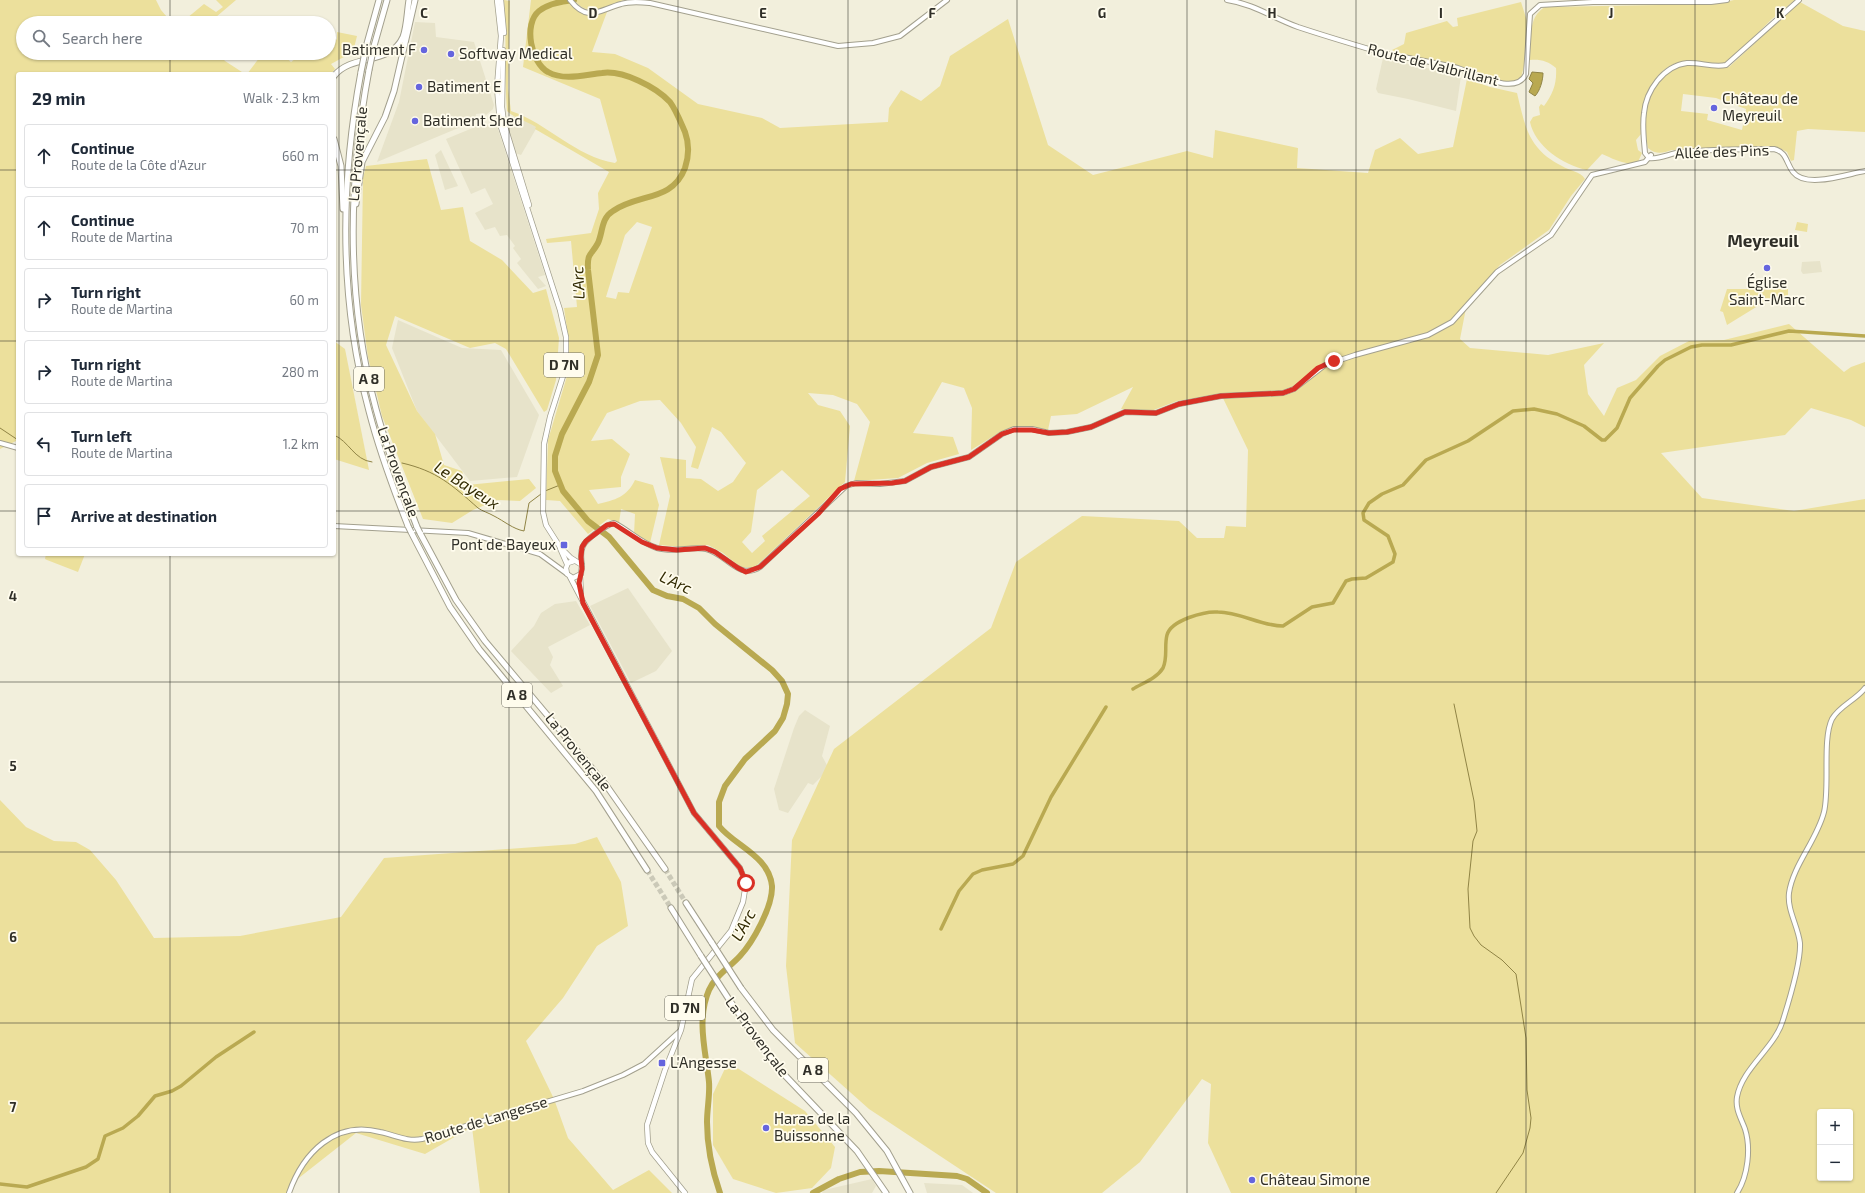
<!DOCTYPE html>
<html lang="en">
<head>
<meta charset="utf-8">
<style>
  :root { --surface:#fff; --page:#f2f2f3; --text:#1f2937; --muted:#747a83; --line:#e0e1e3 }
  body { margin:0; font-family:"Exo 2",sans-serif; background:var(--page); color:var(--text) }
  .controls { position:absolute; right:12px; bottom:12px; display:grid; overflow:hidden; border-radius:4px; box-shadow:0 1px 3px #0004 }
  .controls button { width:36px; height:36px; display:grid; place-items:center; padding:0; border:0; border-bottom:1px solid var(--line); background:var(--surface); color:var(--text); font:20px sans-serif }
  .stop { position:absolute; width:12px; height:12px; margin:-9px; border:3px solid #d93025; border-radius:50%; background:#fff }
  .stop.end { background:#d93025; border-color:#fff; box-shadow:0 1px 4px #0008 }
  .list { margin:0; padding:0; list-style:none }
  h2 { display:flex; justify-content:space-between; align-items:center; height:52px; margin:0; padding:0 16px; font-size:17px }
  h2 small { font-size:13px; font-weight:400; color:var(--muted) }
  .list li { display:grid; grid-template-columns:26px 1fr auto; gap:12px; align-items:center; box-sizing:border-box; height:64px; margin:0 8px 8px; padding:0 8px; border:1px solid var(--line); border-radius:4px }
  .list b { display:block; font-size:15px; white-space:nowrap }
  .list p { margin:0; font-size:13px; white-space:nowrap; color:var(--muted) }
  .list em { font-size:13px; font-style:normal; color:var(--muted) }
  .icon { flex:none; width:22px; height:22px; fill:none; stroke:currentColor; stroke-width:2; stroke-linecap:round; stroke-linejoin:round }
  .map { position:relative; flex:none; width:1865px; height:1193px; overflow:hidden }
  .search { position:absolute; background:var(--surface); box-shadow:0 1px 3px #0004; left:16px; top:16px; width:320px; height:44px; display:flex; align-items:center; gap:10px; box-sizing:border-box; padding:0 14px; border-radius:22px; color:var(--muted); font-size:15px }
  .panel { position:absolute; background:var(--surface); box-shadow:0 1px 3px #0004; left:16px; top:72px; width:320px; height:484px; border-radius:4px }
  .map>svg:first-child { display:block }
  .built { fill:#e7e3ca }
  .green { fill:#ece09c; fill-rule:evenodd }
  .water { fill:#b9a951; stroke:#908445 }
  .lines { fill:none; stroke-linecap:round; stroke-linejoin:round }
  .stream { stroke:#908445; stroke-width:1 }
  .canal { stroke:#b9a951; stroke-width:3.5 }
  .river { stroke:#b9a951; stroke-width:6 }
  .highway-tunnel { stroke:#cbc9b8; stroke-width:5; stroke-dasharray:5 2.5; stroke-linecap:butt }
  .secondary-casing { stroke:#a3a08e; stroke-width:6 }
  .primary-casing { stroke:#a3a08e; stroke-width:6 }
  .highway-casing { stroke:#a3a08e; stroke-width:7 }
  .secondary { stroke:#fff; stroke-width:4 }
  .primary { stroke:#fff; stroke-width:4.5 }
  .highway { stroke:#fff; stroke-width:5 }
  .highway-bridge-casing { stroke:#a3a08e; stroke-width:7; stroke-linecap:butt }
  .highway-bridge { stroke:#fff; stroke-width:5 }
  .route { stroke:#d93025; stroke-width:5 }
  .grid { fill:none; stroke:#302f28; stroke-width:1; stroke-opacity:0.55 }
  .poi-dot { fill:#6565de; stroke:#fffced; stroke-width:1.5 }
  .labels { text-anchor:middle; stroke-width:3.5; stroke-linejoin:round; paint-order:stroke }
  .shield { fill:#fffced; stroke:#6e6c63; stroke-width:1 }
  .shield-label { font-size:14px; font-weight:bold; fill:#302f28 }
  .poi-label { font-size:15px; fill:#302f28; stroke:#fffced; text-anchor:start }
  .street-label { font-size:15px; fill:#302f28; stroke:#fffced }
  .water-label { font-size:16px; font-style:italic; fill:#312a02; stroke:#fffced }
  .quarter-label { font-size:17px; font-weight:bold; fill:#302f28; stroke:#fffced }
  .grid-label { font-size:13px; text-anchor:middle; font-weight:bold; fill:#302f28; stroke:#fffced; stroke-width:3.5; stroke-linejoin:round; paint-order:stroke }
</style>
</head>
<body>
<div class="map">
<svg width="1865" height="1193" viewBox="0 0 1865 1193">
  <rect width="100%" height="100%" fill="#f2efdc"/>
  <g class="built">
    <path d="M415 22 435 23 436 37 474 42 494 105 493 109 486 115 484 113 476 114 475 121 377 162 399 102Z"/>
    <path d="M1383 58 1461 76 1456 111 1408 99 1378 93 1376 89Z"/>
    <path d="M511 116 522 118 537 127 521 155 515 153 509 131Z"/>
    <path d="M496 123 545 275 538 277 546 286 538 289 517 263 521 259 513 248 515 246 507 235 500 236 495 227 485 230 475 213 493 204 485 188 471 194 446 139 480 125 481 127Z"/>
    <path d="M441 150 458 186 445 190 435 155Z"/>
    <path d="M1820 261 1822 272 1803 274 1801 271 1802 262Z"/>
    <path d="M398 320 462 348 501 350 539 415 517 477 470 481 417 411 392 348Z"/>
    <path d="M628 588 672 651 656 671 631 683 590 606Z"/>
    <path d="M576 601 590 625 548 647 553 657 550 665 563 686 551 693 511 651 534 626 541 613 555 604Z"/>
    <path d="M805 710 830 726 822 756 829 769 813 785 808 783 788 813 779 810 774 789 794 728 799 716Z"/>
    <path d="M872 1179 876 1186 872 1193H822L824 1190Z"/>
    <path d="M924 1183 962 1185 973 1193H927Z"/>
  </g>
  <g class="green">
    <path d="M0 0H156L161 10 172 23H23V53H218L225 61 245 74H18V440L0 449Z"/>
    <path d="M216 0H236L209 23H181L204 4 216 12 223 7Z"/>
    <path d="M504 0 510 1 508 88 511 111C547 123 576 157 615 163L617 161 600 99 523 67 531 0H567C580 17 587 17 607 12L592 52 615 54 648 68 698 104 762 118 780 128 888 122 889 108 901 90 921 101 940 86 950 56 1008 19 1048 145 1093 175 1187 151 1213 158 1215 130 1298 148 1297 168 1368 173 1375 150 1400 138 1418 154 1453 147 1467 79 1490 87 1517 93C1525 126 1528 149 1562 166 1570 171 1580 171 1585 179L1571 196 1549 230 1500 265 1467 303 1460 339 1470 348 1548 355 1604 343 1584 365 1588 394 1604 416 1617 388 1636 380 1660 356 1689 341 1724 340 1789 324 1844 372 1851 367 1865 362V427L1851 420 1811 408 1785 435 1661 453 1702 498 1794 511 1865 499V1193H1231L1208 1143 1211 1084 1202 1079 1140 1162 1102 1193H996L869 1109 795 1043 786 966 792 840 834 749 991 628 1016 562 1082 516 1179 521 1197 538H1224L1226 526 1246 527 1248 450 1221 394 1177 401 1151 411 1121 409 1133 387 1077 414 1051 416 1048 430C1011 421 1001 432 971 450L972 408 964 388 942 382 913 433 953 437 959 454 927 463 898 478 854 481 870 422 857 404 833 395 808 393 818 405 840 411 850 426 845 482 754 568 740 567 723 553 708 545 682 547 659 545 670 496 660 457 686 460V478L701 479 718 491 733 482 746 463 721 432 712 427 698 469 691 467 696 447 681 423 660 400 640 401 607 413 591 441 612 439 630 454 621 477V487L589 490 598 504C615 500 627 497 635 480L653 485 659 505 650 543 634 534 635 514 621 509 619 523 608 519 588 534 560 501 546 500 548 440 567 376 569 359V342L564 308 577 307 571 241 547 243 546 239 591 233 599 209 598 193 609 172 535 129 536 127C527 121 514 118 507 111 504 74 507 37 504 0ZM637 222 652 227 629 293 618 292 616 299 606 297 625 235ZM782 470 810 496 762 536 765 541 752 553 742 542 751 532 757 490ZM1820 1112H1850V1178H1820Z"/>
    <path d="M574 0H624C604 6 590 19 574 0Z"/>
    <path d="M1734 0H1795L1772 19 1729 61C1718 67 1706 62 1693 61 1653 59 1641 102 1641 134L1636 140 1638 150 1642 153 1638 162C1625 166 1614 159 1602 154L1587 170C1563 165 1535 146 1530 122L1533 117 1540 115 1539 107 1541 104 1544 106C1553 94 1557 83 1556 68 1548 61 1540 59 1530 60 1531 42 1527 17 1545 7L1716 4Z"/>
    <path d="M1521 2 1527 21 1525 62 1521 78 1515 82H1507L1493 79 1460 66 1403 55 1392 50 1404 44 1406 33 1447 21 1453 27 1458 26 1457 18Z"/>
    <path d="M1800 2 1843 26 1865 31V132L1808 129 1797 131 1794 160 1791 161 1787 152 1777 147 1672 150C1663 153 1656 155 1648 148 1642 120 1647 77 1680 67 1696 62 1712 71 1729 67ZM1683 94 1716 98 1746 109 1742 130 1707 120 1708 114 1681 111Z"/>
    <path d="M337 32 357 36 353 52 331 64 335 69 331 74H247L263 53H281L291 62 303 53H329V33L337 40Z"/>
    <path d="M427 159 441 210 463 207 470 241 502 260 533 293 546 289 559 338 556 380 547 410 544 412 506 349 495 343 470 348 395 316 386 345 417 411 435 434 444 465 462 471 467 485 529 479 536 488 520 501 497 500 473 510 452 523 423 519 382 416 368 357 361 305 363 178 366 166Z"/>
    <path d="M1797 222 1808 224 1807 232 1795 230Z"/>
    <path d="M1727 289H1788V301H1766L1727 325 1723 312 1720 311Z"/>
    <path d="M334 341 345 349 369 470 334 459Z"/>
    <path d="M46 554H85L78 572 47 560 45 559Z"/>
    <path d="M0 800 26 827 54 841 76 842 90 850 116 880 154 938 240 936 341 917 384 858 575 844 597 837 621 882 628 926 597 946 563 998 526 1041 554 1099 568 1138 613 1190 649 1170 672 1193H480L472 1127 425 1154 356 1133 295 1181 288 1193H0Z"/>
    <path d="M728 1062 805 1111 835 1147 831 1168 812 1188 776 1193 733 1179 713 1145V1094Z"/>
  </g>
  <path class="water" d="M1532 72 1543 73C1543 80 1540 91 1535 96L1529 92 1533 83 1529 79Z"/>
  <g class="lines">
    <g class="stream">
      <path d="M0 428 18 440"/>
      <path d="M334 435C349 441 354 460 372 462"/>
      <path d="M402 463C437 471 452 485 478 508 482 511 489 513 494 516 504 521 513 529 524 531L529 503 541 494"/>
      <path d="M545 491 560 485"/>
      <path d="M1454 704 1474 801 1477 831 1473 841 1468 889 1470 928 1474 936 1481 945 1502 960 1516 974 1526 1038 1527 1090 1531 1118 1530 1128 1523 1153 1496 1193"/>
    </g>
    <g class="canal">
      <path d="M1133 689C1143 683 1157 678 1163 668 1168 657 1164 646 1167 635 1171 620 1205 611 1218 612 1240 612 1261 626 1283 626L1312 607 1333 603 1346 581 1352 579 1366 578 1393 562 1395 554 1388 536 1364 520 1363 513 1369 503 1382 494 1403 485 1426 460 1468 441 1513 411 1534 409 1557 414 1584 426 1602 440H1605L1617 428 1630 398 1658 366 1665 360 1691 347 1702 345H1731L1789 331 1865 336"/>
      <path d="M941 929 959 891 973 874 982 870 1013 864 1023 856 1051 797 1106 707"/>
      <path d="M0 1184 27 1187 86 1167 98 1159 105 1136 123 1128 138 1116 155 1096 172 1091 181 1086 216 1057 254 1032"/>
    </g>
    <g class="river">
      <path d="M574 0C563 1 548 4 539 11 523 24 531 63 548 72 564 81 584 75 602 73 623 70 656 87 670 102 676 110 681 123 685 132 689 143 689 156 685 168 672 202 639 193 613 211 601 218 603 232 598 243 591 256 587 252 588 270L598 355 589 382 562 434 555 456V471L563 491 588 521 609 537 653 590 667 596 683 599 699 608 715 624 772 670 782 681 788 694 787 704 783 718 775 731 745 759 725 786 719 802V826C735 846 769 856 772 886 773 906 753 942 740 956 730 967 715 976 709 990 696 1020 706 1052 709 1082 710 1095 707 1109 707 1122 707 1147 712 1170 720 1193"/>
      <path d="M813 1193 839 1179 860 1172 879 1171 957 1176 967 1179 987 1193"/>
    </g>
    <g class="highway-tunnel">
      <path d="M665 869 686 903"/>
      <path d="M647 870 671 908"/>
    </g>
    <defs>
      <g id="secondary">
        <path d="M570 0C588 23 599 10 621 4 631 1 640 2 650 3L838 46 873 43 900 36 947 0"/>
        <path d="M1227 0C1254 4 1273 18 1298 27 1325 36 1352 44 1379 52 1404 58 1429 61 1454 67 1472 71 1515 98 1526 74L1530 14 1540 5 1593 2H1711L1727 0"/>
        <path d="M1649 158 1645 153C1644 140 1642 126 1644 113 1646 91 1663 66 1687 63 1700 62 1713 68 1726 65L1799 0"/>
        <path d="M1649 158C1658 160 1671 153 1681 152 1712 149 1743 149 1774 149 1787 152 1786 163 1793 172 1806 189 1847 174 1865 171"/>
        <path d="M0 443 18 448"/>
        <path d="M334 526 468 533 540 554 566 573"/>
        <path d="M582 565C581 559 580 552 583 546 586 539 606 525 614 523 629 530 640 543 657 548 675 553 691 546 706 549 726 553 738 581 760 567L846 486 856 483 880 484 905 481 931 467 969 457 1002 434 1014 429H1032L1049 433 1067 432 1091 427 1125 412 1156 413 1179 404 1221 396 1283 393 1294 389 1325 365 1355 355 1428 335 1452 322 1497 272 1551 235 1592 175 1645 162 1651 155"/>
        <path d="M289 1193C303 1153 335 1120 380 1132 395 1135 407 1142 422 1139L583 1091 623 1075 644 1064 680 1031"/>
        <path d="M1737 1193C1748 1176 1751 1148 1745 1129 1741 1118 1735 1109 1737 1097 1742 1068 1775 1048 1783 1020 1789 1001 1801 961 1800 943 1798 926 1787 910 1789 893 1793 865 1817 840 1824 812 1830 787 1822 739 1832 719 1839 706 1856 700 1865 688"/>
      </g>
      <g id="primary">
        <path d="M497 0 501 36 497 87 500 124 560 310 566 337V354L563 376 550 417 544 444 543 512 546 525 560 547 571 558 582 565 581 574 573 578 567 574 566 568 568 563 574 561"/>
        <path d="M501 0 504 33"/>
        <path d="M503 50 502 107 504 123 529 205"/>
        <path d="M560 548 567 564"/>
        <path d="M580 576 581 593"/>
        <path d="M570 577 694 813 740 868 746 883 743 902 731 931 692 979 681 1030 665 1070 647 1125 648 1143 652 1152 685 1193"/>
      </g>
      <g id="highway">
        <path d="M374 46 387 0"/>
        <path d="M366 47 379 0"/>
        <path d="M369 70C348 182 346 299 376 409 387 450 402 488 417 527"/>
        <path d="M361 72C340 185 339 300 369 411 379 450 393 488 408 526"/>
        <path d="M334 76C352 53 390 66 403 37 407 26 407 12 409 0"/>
        <path d="M334 139 341 166 343 209"/>
        <path d="M356 204 362 162 385 117 394 91 415 0"/>
        <path d="M411 532 450 607 479 649 596 791 647 870"/>
        <path d="M420 533 456 600 485 641 606 785 665 869"/>
        <path d="M686 903 712 943"/>
        <path d="M671 908 701 956"/>
        <path d="M741 988 773 1030 856 1113 887 1151 910 1193"/>
        <path d="M730 1001 775 1065 857 1151 886 1193"/>
      </g>
    </defs>
    <use href="#secondary" class="secondary-casing"/>
    <use href="#primary" class="primary-casing"/>
    <use href="#highway" class="highway-casing"/>
    <use href="#secondary" class="secondary"/>
    <use href="#primary" class="primary"/>
    <use href="#highway" class="highway"/>
    <defs>
      <g id="highway-bridge">
        <path d="M369 70 374 46"/>
        <path d="M361 72 366 47"/>
        <path d="M408 526 411 532"/>
        <path d="M417 527 420 533"/>
        <path d="M712 943 741 988"/>
        <path d="M701 956 730 1001"/>
      </g>
    </defs>
    <use href="#highway-bridge" class="highway-bridge-casing"/>
    <use href="#highway-bridge" class="highway-bridge"/>
  </g>
  <g class="lines">
    <path class="route" d="M746 883 740 868 694 813 583 603 579 583 582 569 581 557 582 547 586 541 607 525 614 524 642 542 657 548 677 550 705 548 715 552 738 568 746 572 760 567 818 514 840 489 851 484 892 483 905 481 931 467 969 457 1002 434 1014 430H1032L1049 433 1067 432 1091 427 1125 412 1156 413 1179 404 1221 396 1283 393 1294 389 1318 368 1334 361"/>
  </g>
  <path class="grid" d="M170 0V23M339 0V1193M509 0V1193M678 0V1193M848 0V1193M1017 0V1193M1187 0V1193M1356 0V1193M1526 0V1193M1695 0V1193M170 53V74M0 170H18M334 170H1865M0 341H18M334 341H1865M0 511H18M334 511H1865M170 554V1193M0 682H1865M0 852H1865M0 1023H1865"/>
  <g class="poi-dot">
    <circle cx="424" cy="50" r="4"/>
    <circle cx="451" cy="54" r="4"/>
    <circle cx="419" cy="87" r="4"/>
    <circle cx="1714" cy="108" r="4"/>
    <circle cx="415" cy="121" r="4"/>
    <circle cx="1767" cy="268" r="4"/>
    <rect x="560" y="541" width="8" height="8" rx="2"/>
    <rect x="658" y="1059" width="8" height="8" rx="2"/>
    <circle cx="766" cy="1128" r="4"/>
    <circle cx="1252" cy="1180" r="4"/>
  </g>
  <g class="labels">
    <g class="shield">
      <rect x="544" y="353" width="40" height="24" rx="3"/>
      <rect x="354" y="367" width="30" height="24" rx="3"/>
      <rect x="502" y="683" width="30" height="24" rx="3"/>
      <rect x="665" y="996" width="40" height="24" rx="3"/>
      <rect x="798" y="1058" width="30" height="24" rx="3"/>
    </g>
    <g class="shield-label">
      <text x="564" y="370">D 7N</text>
      <text x="369" y="384">A 8</text>
      <text x="517" y="700">A 8</text>
      <text x="685" y="1013">D 7N</text>
      <text x="813" y="1075">A 8</text>
    </g>
    <g class="poi-label">
      <text x="416" y="55" text-anchor="end">Batiment F</text>
      <text x="459" y="59">Softway Medical</text>
      <text x="427" y="92">Batiment E</text>
      <text x="1722" y="104">Château de<tspan x="1722" dy="17">Meyreuil</tspan></text>
      <text x="423" y="126">Batiment Shed</text>
      <text x="1767" y="288" text-anchor="middle">Église<tspan x="1767" dy="17">Saint-Marc</tspan></text>
      <text x="556" y="550" text-anchor="end">Pont de Bayeux</text>
      <text x="670" y="1068">L'Angesse</text>
      <text x="774" y="1124">Haras de la<tspan x="774" dy="17">Buissonne</tspan></text>
      <text x="1260" y="1185">Château Simone</text>
    </g>
    <g class="street-label">
      <text transform="translate(1433 65) rotate(14)" y="5">Route de Valbrillant</text>
      <text transform="translate(1722 152) rotate(-2)" y="5">Allée des Pins</text>
      <text transform="translate(358 154) rotate(-85)" y="5">La Provençale</text>
      <text transform="translate(398 472) rotate(70)" y="5">La Provençale</text>
      <text transform="translate(578 752) rotate(51)" y="5">La Provençale</text>
      <text transform="translate(757 1037) rotate(53)" y="5">La Provençale</text>
      <text transform="translate(486 1120) rotate(-17)" y="5">Route de Langesse</text>
    </g>
    <g class="water-label">
      <text transform="translate(578 283) rotate(-93)" y="6">L'Arc</text>
      <text transform="translate(467 485) rotate(33)" y="6">Le Bayeux</text>
      <text transform="translate(676 582) rotate(25)" y="6">L'Arc</text>
      <text transform="translate(743 925) rotate(-61)" y="6">L'Arc</text>
    </g>
    <g class="quarter-label">
      <text x="1763" y="247">Meyreuil</text>
    </g>
  </g>
  <g class="grid-label">
    <text x="424" y="18">C</text>
    <text x="593" y="18">D</text>
    <text x="763" y="18">E</text>
    <text x="932" y="18">F</text>
    <text x="1102" y="18">G</text>
    <text x="1272" y="18">H</text>
    <text x="1441" y="18">I</text>
    <text x="1611" y="18">J</text>
    <text x="1780" y="18">K</text>
    <text x="13" y="601">4</text>
    <text x="13" y="771">5</text>
    <text x="13" y="942">6</text>
    <text x="13" y="1112">7</text>
  </g>
</svg>
<div class="controls">
<button>+</button>
<button>−</button>
</div>
<div class="stop" style="left:746px;top:883px"></div>
<div class="stop end" style="left:1334px;top:361px"></div>
<div class="search"><svg class="icon" aria-label="search" viewBox="0 0 24 24"><circle cx="10" cy="10" r="6"/><path d="M15 15l6 6"/></svg>Search here</div>
<section class="panel">
<h2>29 min<small>Walk · 2.3 km</small></h2>
<ul class="list">
<li><svg class="icon" aria-label="ahead" viewBox="0 0 24 24"><path d="M12 20V5M6 11l6-6 6 6"/></svg><div><b>Continue</b><p>Route de la Côte d'Azur</p></div><em>660 m</em></li>
<li><svg class="icon" aria-label="ahead" viewBox="0 0 24 24"><path d="M12 20V5M6 11l6-6 6 6"/></svg><div><b>Continue</b><p>Route de Martina</p></div><em>70 m</em></li>
<li><svg class="icon" aria-label="right" viewBox="0 0 24 24"><path d="M7 20v-9h11M14 6l5 5-5 5"/></svg><div><b>Turn right</b><p>Route de Martina</p></div><em>60 m</em></li>
<li><svg class="icon" aria-label="right" viewBox="0 0 24 24"><path d="M7 20v-9h11M14 6l5 5-5 5"/></svg><div><b>Turn right</b><p>Route de Martina</p></div><em>280 m</em></li>
<li><svg class="icon" aria-label="left" viewBox="0 0 24 24"><path d="M17 20v-9H6M10 6l-5 5 5 5"/></svg><div><b>Turn left</b><p>Route de Martina</p></div><em>1.2 km</em></li>
<li><svg class="icon" aria-label="arrive" viewBox="0 0 24 24"><path d="M6 21V4h12l-3 4 3 4H6"/></svg><div><b>Arrive at destination</b></div></li>
</ul>
</section>
</div>
</body>
</html>
